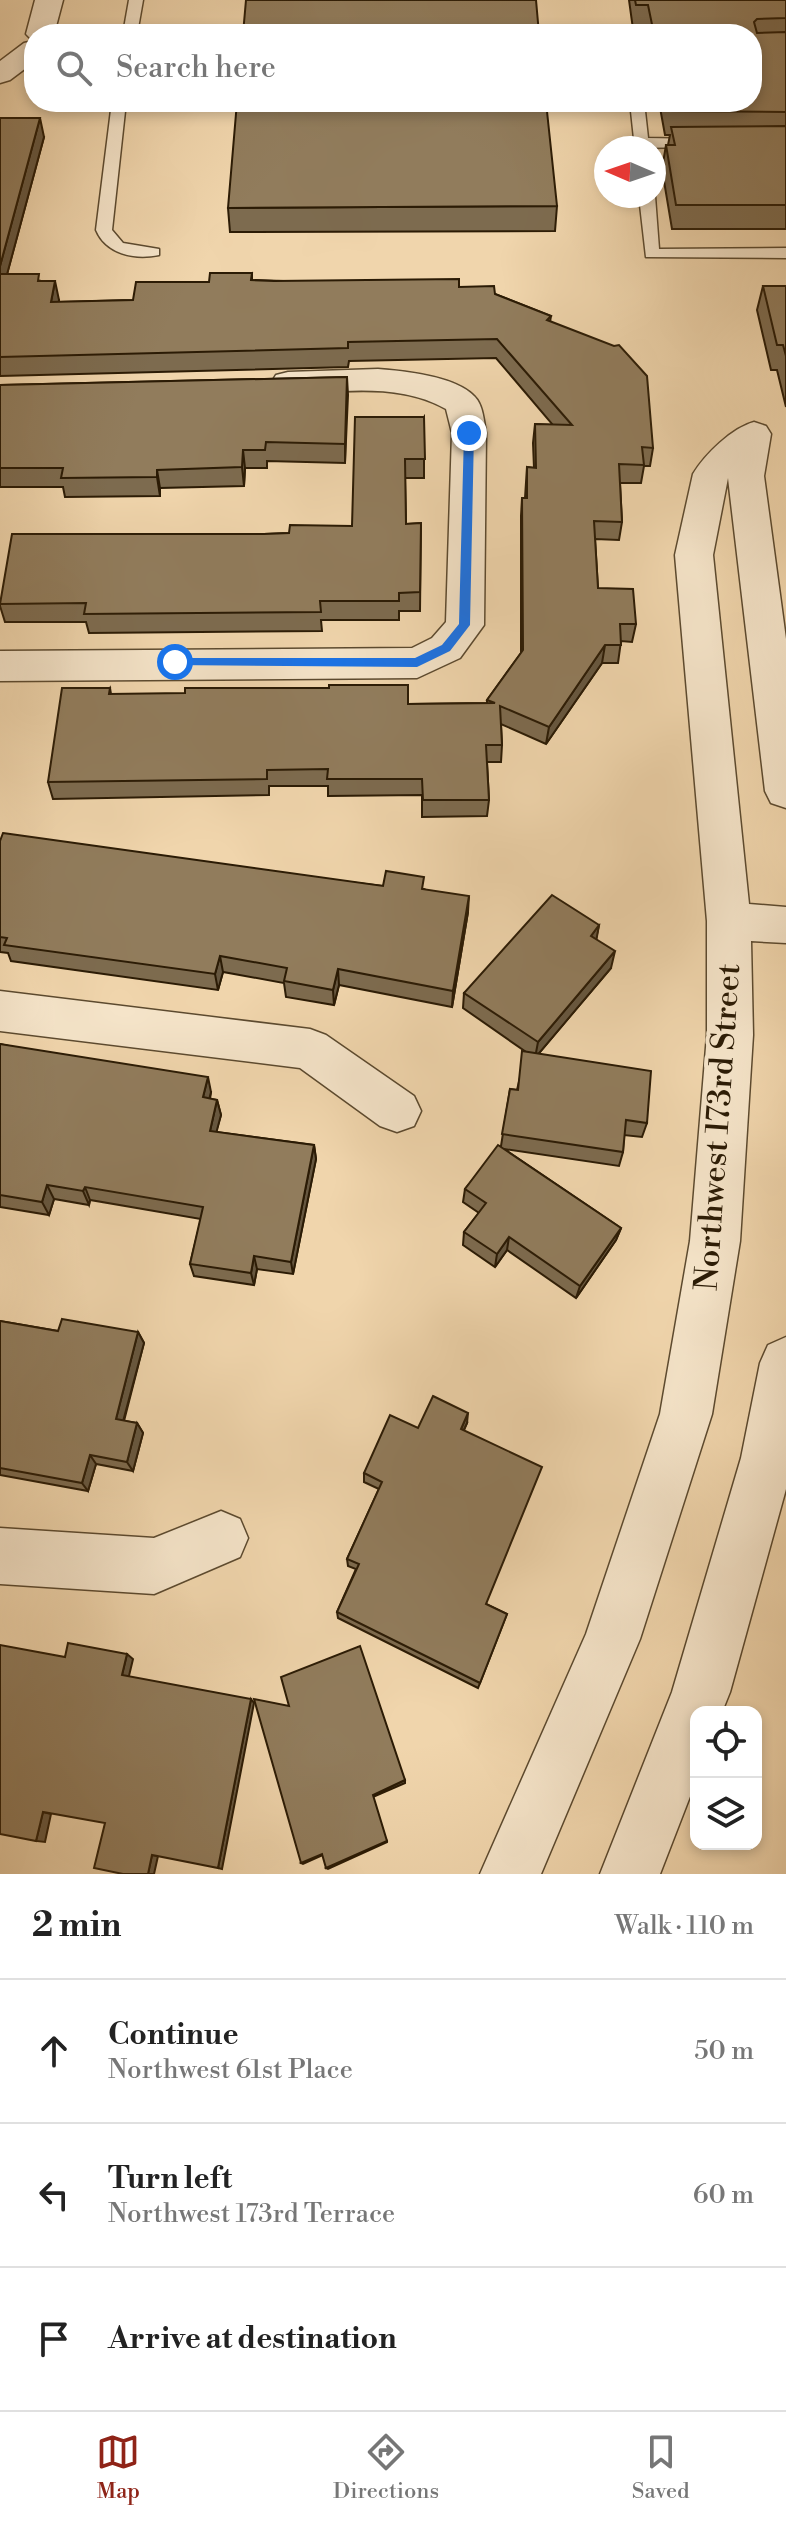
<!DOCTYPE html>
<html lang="en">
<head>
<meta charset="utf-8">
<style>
  :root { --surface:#fff; --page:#f2f2f2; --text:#222; --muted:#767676; --line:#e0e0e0; --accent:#8f2418 }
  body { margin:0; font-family:"Libre Bodoni",serif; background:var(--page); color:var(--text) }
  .controls { position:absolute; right:24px; bottom:24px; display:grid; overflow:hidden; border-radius:16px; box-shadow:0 4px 12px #0003 }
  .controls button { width:72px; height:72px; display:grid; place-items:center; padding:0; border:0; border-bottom:2px solid var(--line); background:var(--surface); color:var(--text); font:40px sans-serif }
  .compass { position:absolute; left:594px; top:136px; width:72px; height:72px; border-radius:50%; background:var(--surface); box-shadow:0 4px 12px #0003; rotate:272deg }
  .stop { position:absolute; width:24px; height:24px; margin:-18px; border:6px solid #1a73e8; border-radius:50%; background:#fff }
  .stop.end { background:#1a73e8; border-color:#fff; box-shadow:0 2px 8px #0008 }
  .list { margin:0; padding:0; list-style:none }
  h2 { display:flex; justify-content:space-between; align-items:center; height:104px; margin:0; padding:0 32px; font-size:34px }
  h2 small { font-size:26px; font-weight:400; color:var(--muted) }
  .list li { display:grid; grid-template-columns:52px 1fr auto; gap:24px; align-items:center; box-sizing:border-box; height:144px; padding:0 32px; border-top:2px solid var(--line) }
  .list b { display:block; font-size:30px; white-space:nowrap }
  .list p { margin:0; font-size:26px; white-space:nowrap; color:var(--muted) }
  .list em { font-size:26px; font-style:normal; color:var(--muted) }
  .icon { flex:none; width:44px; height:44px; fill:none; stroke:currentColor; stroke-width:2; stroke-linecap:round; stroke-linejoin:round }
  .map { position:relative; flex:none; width:786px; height:1874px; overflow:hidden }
  .search { position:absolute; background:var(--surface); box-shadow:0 4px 12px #0003; left:24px; right:24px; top:24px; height:88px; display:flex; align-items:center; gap:20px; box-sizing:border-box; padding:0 28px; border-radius:32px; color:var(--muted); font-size:30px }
  .sheet { height:536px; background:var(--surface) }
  nav { display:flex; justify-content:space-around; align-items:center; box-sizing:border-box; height:112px; border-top:2px solid var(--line); background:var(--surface); font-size:22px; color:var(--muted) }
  nav a { display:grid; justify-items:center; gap:4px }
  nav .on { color:var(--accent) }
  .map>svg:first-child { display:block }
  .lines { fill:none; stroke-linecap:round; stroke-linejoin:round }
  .service-casing { stroke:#5c4a2f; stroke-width:3 }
  .minor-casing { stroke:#5c4a2f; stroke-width:3 }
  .service { fill:#f5e4c9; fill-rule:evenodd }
  .minor { fill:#f5e4c9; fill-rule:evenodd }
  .wall { fill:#7d6b4f; stroke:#2b1b05; stroke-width:2 }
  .shaded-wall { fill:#665740; stroke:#2b1b05; stroke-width:2 }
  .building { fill:#917c5c; stroke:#2b1b05; stroke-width:2 }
  .route { fill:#1a73e8 }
  .labels { text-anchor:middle; stroke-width:8; stroke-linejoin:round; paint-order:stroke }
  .street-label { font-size:32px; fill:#2b1b05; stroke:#f5e4c9 }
</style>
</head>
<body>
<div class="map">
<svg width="786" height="1874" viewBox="0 0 786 1874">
  <rect width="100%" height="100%" fill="#f0d5ac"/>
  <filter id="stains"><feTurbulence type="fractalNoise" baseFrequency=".0025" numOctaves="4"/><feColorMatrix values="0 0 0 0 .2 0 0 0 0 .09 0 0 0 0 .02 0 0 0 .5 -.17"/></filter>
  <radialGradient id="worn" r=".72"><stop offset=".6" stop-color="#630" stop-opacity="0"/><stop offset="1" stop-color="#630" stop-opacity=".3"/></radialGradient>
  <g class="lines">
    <defs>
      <g id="service">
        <path d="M129 0H143L137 34H123Z"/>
        <path d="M112 102H126L112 230 123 243 159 249V255C134 260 106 254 96 230Z"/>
        <path d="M630 102H644L648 138 697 139 704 143 697 147 635 148Z"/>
        <path d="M639 196H655L659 249 786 248V258L646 257Z"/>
      </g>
      <g id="minor">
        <path d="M35 0H63L54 34H34V62L10 80 0 83V61L24 43 33 41 26 34Z"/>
        <path d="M378 369C405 371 456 376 475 397 483 405 484 422 486 433L484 625 460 658 417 678 0 681V651L412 648 432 638 446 622 452 433 446 409C398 382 341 392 288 394L276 391 271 383 276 375 288 372Z"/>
        <path d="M754 422 766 426 771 434 764 476 786 639V808L771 803 765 791 728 478 713 555 749 904 786 907V943L751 941 753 1035 740 1241 712 1414 640 1639 541 1874H480L586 1634 660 1414 690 1241 707 1035V921L675 555 693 474C705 454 732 428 754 422Z"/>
        <path d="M0 991 310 1029 326 1035 414 1096 421 1111 414 1126 397 1132 380 1126 300 1068 0 1031Z"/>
        <path d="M786 1337V1489L730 1692 722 1712H696V1781L660 1874H600L672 1692 741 1458 760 1363 768 1345Z"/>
        <path d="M221 1511 240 1519 248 1538 240 1557 154 1594 0 1584V1528L154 1538Z"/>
      </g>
    </defs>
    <use href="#service" class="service-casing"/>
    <use href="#minor" class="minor-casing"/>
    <use href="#service" class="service"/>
    <use href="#minor" class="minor"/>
  </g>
  <g class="wall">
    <path d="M629 0H786V229H672L662 169 666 145H668L670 135H665L659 102H752V34H646L645 29H633Z"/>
    <path d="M0 118 44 137 7 274 41 281 59 300V302L133 300 252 273V280L459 287 495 294 551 316 550 322 653 448 650 466H644L641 483H620L622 522 619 540 595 539 598 588 636 624 632 642 621 641 618 663H602L546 744 501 724 502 745 501 762H487L489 800 487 816 422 817V795L328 796V786H269V795L53 799 48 782 110 688 111 694 408 704 487 703V700L521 653V516L522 498H525L527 467 534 468 533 443 535 424 553 425 496 358 349 361 348 367 0 376Z"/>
    <path d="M557 206 555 231 230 232 228 208Z"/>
    <path d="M763 286H786V407L777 370H771L757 310Z"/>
    <path d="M347 377 345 463 267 461V468H245L244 486 160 488V496L65 497 63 487H0V385Z"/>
    <path d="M424 417V478H405L406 524 421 523 420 611H399V620H321L322 631 89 633 86 622H5L0 606V600L264 534 289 533 352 526Z"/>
    <path d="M0 841 383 886 424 889 468 912 452 1007 339 985 334 1005 286 997 284 983 223 972 218 990 11 961 8 953 0 952Z"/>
    <path d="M599 925 596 939 611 968 539 1053 647 1123 642 1137 624 1135 623 1152 619 1166 504 1149 621 1228 616 1240 576 1298 507 1250 495 1267 463 1245 464 1232 479 1213 463 1202 465 1189 501 1146 510 1089 517 1090 526 1052 463 1008 464 993Z"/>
    <path d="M0 1044 211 1092 210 1099 217 1100 221 1115 216 1132 314 1145 316 1159 293 1274 257 1269 254 1285 194 1276 190 1264 201 1219 90 1200 89 1205 54 1199 49 1215 0 1207Z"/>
    <path d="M0 1321 58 1331 138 1332 144 1343 124 1421 137 1423 143 1433 133 1471 96 1464 88 1491 0 1475Z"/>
    <path d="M467 1423 464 1430 486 1604 507 1614 478 1688 338 1618 337 1612 356 1569 348 1566 347 1559 379 1489 364 1482V1473L418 1428Z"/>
  </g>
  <g class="shaded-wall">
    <path d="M40 118 44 137 2 293 0 284V266Z"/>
    <path d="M55 281 59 300 55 321 51 302Z"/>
    <path d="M347 377 348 395 345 463V444Z"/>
    <path d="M243 450 245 468 244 486 242 467Z"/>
    <path d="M157 470 160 488V496L157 477Z"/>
    <path d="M605 645 602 663 546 744 549 727Z"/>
    <path d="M469 896 468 912 452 1007 453 991Z"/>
    <path d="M599 925 596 942 591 936Z"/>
    <path d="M615 951 611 968 535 1058 538 1042Z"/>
    <path d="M220 956 223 972 218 990 215 974Z"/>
    <path d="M338 969 339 985 334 1005 333 990Z"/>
    <path d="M208 1077 211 1092 206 1112 203 1097Z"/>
    <path d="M217 1100 221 1115 213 1145 210 1131Z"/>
    <path d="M314 1145 316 1159 293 1274 291 1262Z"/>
    <path d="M47 1185 54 1199 49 1215 42 1202Z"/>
    <path d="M85 1187 90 1200 89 1205 83 1191Z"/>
    <path d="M621 1228 616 1240 576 1298 580 1286Z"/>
    <path d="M509 1237 507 1250 495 1267 497 1254Z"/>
    <path d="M254 1256 257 1269 254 1285 251 1273Z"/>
    <path d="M138 1332 144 1343 121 1429 116 1419Z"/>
    <path d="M468 1413 467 1423 460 1438 461 1429Z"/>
    <path d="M137 1423 143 1433 133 1471 127 1462Z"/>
    <path d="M90 1455 96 1464 88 1491 82 1483Z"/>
    <path d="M127 1654 133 1659 128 1680 122 1675Z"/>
    <path d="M251 1699 254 1703 222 1869 218 1868Z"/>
    <path d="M405 1780V1783L373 1797V1795Z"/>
    <path d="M43 1812 51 1814 45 1842 36 1841Z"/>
    <path d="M387 1841V1842L328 1869 326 1868Z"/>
    <path d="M322 1854 323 1855 303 1864 301 1863Z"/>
    <path d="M152 1855 158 1856 154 1874H148Z"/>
  </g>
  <g class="building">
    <path d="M246 0H536L539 34H243Z"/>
    <path d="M635 0H786V18L757 19 754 22 757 33 786 32V112L668 111 667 102H752V34H654L648 5H636Z"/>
    <path d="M237 102H546L557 206 228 208Z"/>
    <path d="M0 118H40L0 266Z"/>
    <path d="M786 126V205H676L666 145H675L671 127Z"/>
    <path d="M210 273H252L251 280 274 281 459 279V287L494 286 495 294 551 316 547 320 614 346 619 345 647 376 653 448 642 447 644 465 619 464 622 522 594 521 598 588 633 589 636 624H620L621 645H605L549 727 500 706 502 745H486L489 800H423L422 779H327L328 769 267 770V779L48 782 62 688H110L109 694 185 693V688H329V685H408V704L495 703 487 700 523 650 522 498H527V467L536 468 535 424 572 425 497 339 348 342V348L0 357V274H39L38 281H55L51 302 133 300 136 282H209Z"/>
    <path d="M763 286H786V356L783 345H777Z"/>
    <path d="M347 377 345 444 266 442 265 450H243L242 467 157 470V477L61 478 63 468H0V385Z"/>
    <path d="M355 417H424L425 459H405L406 524 421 523 420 592 399 593V601H320L321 612 84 614 86 603 0 604 12 534H264L289 533 290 525 352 526Z"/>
    <path d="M3 833 383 886 386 871 424 877 422 889 469 896 453 991 338 969 333 990 284 981 287 968 220 956 215 974 4 945 7 938 0 937V841Z"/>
    <path d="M552 895 599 925 591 936 615 951 538 1042 464 993Z"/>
    <path d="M0 1044 208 1077 203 1097 217 1100 210 1131 314 1145 291 1262 254 1256 251 1273 190 1264 203 1207 85 1187 83 1191 47 1185 42 1202 0 1195Z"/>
    <path d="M522 1051 651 1071 647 1123 626 1120 623 1152 502 1134 510 1089 518 1090Z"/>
    <path d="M498 1145 621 1228 580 1286 509 1237 497 1254 464 1232 486 1203 465 1189Z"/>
    <path d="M62 1319 138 1332 116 1419 137 1423 127 1462 90 1455 82 1483 0 1468V1321L58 1331Z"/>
    <path d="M433 1396 468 1413 461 1429 542 1467 486 1604 507 1614 480 1683 337 1612 359 1564 347 1559 382 1482 364 1473 390 1415 418 1428Z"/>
    <path d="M68 1643 127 1654 122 1675 251 1699 218 1868 152 1855 148 1874H123L94 1868 105 1823 43 1812 36 1841 0 1834V1645L65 1657Z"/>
    <path d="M360 1646 405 1780 373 1795 387 1841 326 1868 322 1854 301 1863 254 1699 289 1706 281 1677Z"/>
  </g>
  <path class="route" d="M469 430 474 433 470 625 450 651 417 667 171 665V659L175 658H415L442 645 459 624 464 433Z"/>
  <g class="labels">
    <g class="street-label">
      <text transform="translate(717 1127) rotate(-86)" y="11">Northwest 173rd Street</text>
    </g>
  </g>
  <rect width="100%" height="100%" filter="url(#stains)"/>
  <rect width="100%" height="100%" fill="url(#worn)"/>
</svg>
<div class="controls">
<button><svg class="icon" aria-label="locate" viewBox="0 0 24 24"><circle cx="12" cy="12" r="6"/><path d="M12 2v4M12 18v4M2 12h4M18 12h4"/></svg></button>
<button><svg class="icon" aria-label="layers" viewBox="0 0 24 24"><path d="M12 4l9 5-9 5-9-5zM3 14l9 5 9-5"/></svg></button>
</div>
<svg class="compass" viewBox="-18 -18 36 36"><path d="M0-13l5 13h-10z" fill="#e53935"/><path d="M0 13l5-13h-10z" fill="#767676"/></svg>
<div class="stop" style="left:175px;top:662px"></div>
<div class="stop end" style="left:469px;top:433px"></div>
<div class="search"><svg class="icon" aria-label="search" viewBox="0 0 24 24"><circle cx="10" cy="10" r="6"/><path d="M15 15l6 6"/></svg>Search here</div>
</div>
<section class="sheet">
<h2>2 min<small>Walk · 110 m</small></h2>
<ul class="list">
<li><svg class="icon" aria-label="ahead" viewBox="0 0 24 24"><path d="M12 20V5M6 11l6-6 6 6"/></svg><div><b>Continue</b><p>Northwest 61st Place</p></div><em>50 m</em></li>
<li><svg class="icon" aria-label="left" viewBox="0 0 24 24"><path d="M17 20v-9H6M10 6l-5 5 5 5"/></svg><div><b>Turn left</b><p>Northwest 173rd Terrace</p></div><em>60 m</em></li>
<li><svg class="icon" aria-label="arrive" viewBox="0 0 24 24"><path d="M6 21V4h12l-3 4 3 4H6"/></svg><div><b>Arrive at destination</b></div></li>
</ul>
</section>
<nav>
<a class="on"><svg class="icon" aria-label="map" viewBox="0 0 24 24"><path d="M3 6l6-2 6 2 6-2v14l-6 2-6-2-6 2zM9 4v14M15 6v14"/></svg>Map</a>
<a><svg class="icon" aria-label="directions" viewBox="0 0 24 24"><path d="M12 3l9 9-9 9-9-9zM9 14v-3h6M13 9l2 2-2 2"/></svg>Directions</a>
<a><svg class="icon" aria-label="saved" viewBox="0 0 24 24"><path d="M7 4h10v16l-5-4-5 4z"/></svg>Saved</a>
</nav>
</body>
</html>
